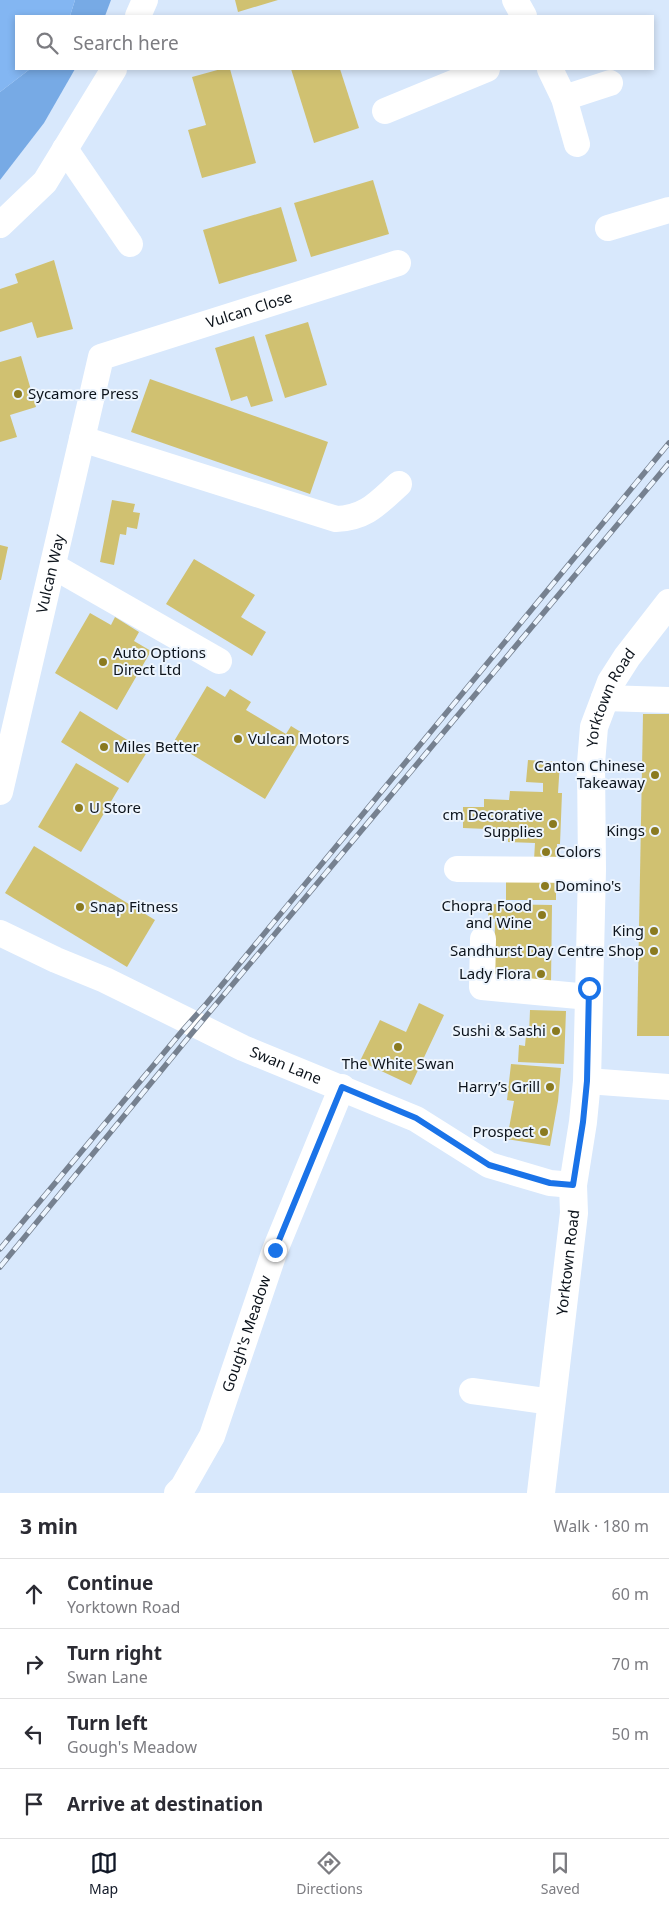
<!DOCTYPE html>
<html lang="en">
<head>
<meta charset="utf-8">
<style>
  :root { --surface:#fff; --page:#f2f2f3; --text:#2b2b33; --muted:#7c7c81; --line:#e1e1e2; --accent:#111827 }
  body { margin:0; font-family:"Noto Sans",sans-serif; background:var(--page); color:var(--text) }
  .stop { position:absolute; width:15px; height:15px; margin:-11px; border:4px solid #1a73e8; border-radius:50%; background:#fff }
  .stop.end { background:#1a73e8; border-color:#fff; box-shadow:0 1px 5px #0008 }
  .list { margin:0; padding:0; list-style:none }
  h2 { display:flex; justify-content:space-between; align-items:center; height:65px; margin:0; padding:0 20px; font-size:21px }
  h2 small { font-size:16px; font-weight:400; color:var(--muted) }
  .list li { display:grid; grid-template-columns:32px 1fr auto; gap:15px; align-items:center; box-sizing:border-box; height:70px; padding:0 20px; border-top:1px solid var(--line) }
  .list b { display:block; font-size:19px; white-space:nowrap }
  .list p { margin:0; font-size:16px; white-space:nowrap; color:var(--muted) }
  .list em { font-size:16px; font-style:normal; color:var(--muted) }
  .icon { flex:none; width:28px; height:28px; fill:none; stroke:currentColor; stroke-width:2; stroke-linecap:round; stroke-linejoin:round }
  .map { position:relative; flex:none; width:669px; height:1493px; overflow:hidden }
  .search { position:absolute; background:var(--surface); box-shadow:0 2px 8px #0003; left:15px; right:15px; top:15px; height:55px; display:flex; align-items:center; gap:12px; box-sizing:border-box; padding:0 18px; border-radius:0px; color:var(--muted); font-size:19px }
  .sheet { height:345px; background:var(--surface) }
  nav { display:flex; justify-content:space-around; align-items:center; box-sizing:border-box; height:70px; border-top:1px solid var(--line); background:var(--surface); font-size:14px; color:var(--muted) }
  nav a { display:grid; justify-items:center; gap:2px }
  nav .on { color:var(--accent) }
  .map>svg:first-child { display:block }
  .forest { fill:#77aae5 }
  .water { fill:#83b6f2 }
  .building { fill:#d0c171 }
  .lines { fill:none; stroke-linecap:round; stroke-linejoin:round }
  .minor { stroke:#fff; stroke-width:26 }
  .major { stroke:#fff; stroke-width:28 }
  .rail-casing { stroke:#768190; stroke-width:5.5 }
  .rail { stroke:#edf5fe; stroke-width:4; stroke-dasharray:11; stroke-linecap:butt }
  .route { stroke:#1a73e8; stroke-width:6 }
  .poi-dot { fill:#8a7a20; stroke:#edf5fe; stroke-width:2 }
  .labels { text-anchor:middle; stroke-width:4; stroke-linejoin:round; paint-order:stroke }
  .street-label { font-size:15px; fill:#0c131b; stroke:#edf5fe }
  .poi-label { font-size:15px; fill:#0c131b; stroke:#edf5fe; text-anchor:end }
</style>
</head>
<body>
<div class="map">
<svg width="669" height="1493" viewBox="0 0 669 1493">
  <rect width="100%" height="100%" fill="#d8e8fc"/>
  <g class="forest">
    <path d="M75 0H111L105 16H70Z"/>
    <path d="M30 69H75L44 123 0 180V92Z"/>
  </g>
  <path class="water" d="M0 0H75L70 16H16V69H30L0 92Z"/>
  <g class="building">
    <path d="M235 0H278L238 12Z"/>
    <path d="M221 69H230L256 163 202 178 188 130 206 125 192 77Z"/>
    <path d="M291 69H340L359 128 314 143Z"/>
    <path d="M373 180 389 234 311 257 294 203Z"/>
    <path d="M281 207 297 261 219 284 203 230Z"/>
    <path d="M54 260 73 329 37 338 32 322 0 332V289L18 283 15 274Z"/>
    <path d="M308 322 327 385 285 398 265 335Z"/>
    <path d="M254 336 273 401 251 407 247 396 231 401 215 348Z"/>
    <path d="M21 356 36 407 10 415 17 437 0 442V362Z"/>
    <path d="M150 379 328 442 310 494 131 432Z"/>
    <path d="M112 500 135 504 133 512 140 513 137 529 127 527 126 535 120 534 114 565 100 562Z"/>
    <path d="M0 545 8 547 1 580H0Z"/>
    <path d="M194 559 255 595 241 617 266 632 252 656 166 604Z"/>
    <path d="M90 613 111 625 115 617 139 632 134 641 151 651 117 710 55 673Z"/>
    <path d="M207 686 225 697 230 689 251 702 246 710 286 734 291 726 304 734 265 799 173 743Z"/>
    <path d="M80 711 147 752 128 783 61 742Z"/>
    <path d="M643 714H669V1036H637Z"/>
    <path d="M528 760 560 762 558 793H562L560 844H557V861L534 860 535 843 508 842V836L486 835 487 829 463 828V807H484V799L509 800 510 791 543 792V783L526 782Z"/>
    <path d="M76 763 119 788 81 852 38 827Z"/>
    <path d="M34 846 155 920 127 967 5 893Z"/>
    <path d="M506 873 556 874V900H506Z"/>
    <path d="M489 904 552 905 551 983 501 982V974H494L495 919 488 917Z"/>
    <path d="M419 1003 444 1015 411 1085 360 1061 380 1020 406 1032Z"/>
    <path d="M530 1010 566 1011 564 1064 518 1062 519 1045 525 1046 526 1035H529Z"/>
    <path d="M511 1064 561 1068 558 1101 550 1146 507 1139 514 1101 507 1100Z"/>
  </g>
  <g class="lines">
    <g class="minor">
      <path d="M515 0 524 16"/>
      <path d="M138 16 145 0"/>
      <path d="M550 69 564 98 577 144"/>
      <path d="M564 98 610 83"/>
      <path d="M385 111 487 69"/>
      <path d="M65 149 130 244"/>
      <path d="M0 225 45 182 114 69"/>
      <path d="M608 228 669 210"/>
      <path d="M82 439 336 519C366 518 378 503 399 484"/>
      <path d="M53 566 219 661"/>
      <path d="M604 698 669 700"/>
      <path id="s1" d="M0 792 101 357 398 263"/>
      <path d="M457 869 592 870"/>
      <path id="s2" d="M0 933 56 960 105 980 243 1048 416 1119 489 1165 550 1183 573 1185"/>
      <path d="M483 939 482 987 589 997"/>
      <path d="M587 1081 669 1087"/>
      <path d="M472 1391 552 1402"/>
      <path id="s3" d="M177 1493 183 1487 212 1436 275 1250 342 1087"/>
    </g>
    <path class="major" id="s4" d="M541 1493 574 1213 573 1185 583 1122 587 1081 592 870 591 763 594 727 611 682 627 657 669 603"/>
    <defs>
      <g id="rail">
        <path d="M0 1249 183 1030 207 1003 669 443"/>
        <path d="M0 1267 192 1033 669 463"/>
      </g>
    </defs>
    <use href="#rail" class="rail-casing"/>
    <use href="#rail" class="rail"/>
  </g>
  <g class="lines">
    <path class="route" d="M275 1250 342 1087 416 1118 489 1165 550 1183 573 1185 583 1122 587 1081 589 988"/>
  </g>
  <g class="poi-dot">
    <circle cx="18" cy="394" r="5"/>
    <circle cx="103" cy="662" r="5"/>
    <circle cx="238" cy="739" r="5"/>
    <circle cx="104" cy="747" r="5"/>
    <circle cx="655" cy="775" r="5"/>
    <circle cx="79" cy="808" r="5"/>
    <circle cx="553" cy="824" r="5"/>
    <circle cx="655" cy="831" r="5"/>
    <circle cx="546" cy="852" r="5"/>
    <circle cx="545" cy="886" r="5"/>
    <circle cx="80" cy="907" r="5"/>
    <circle cx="542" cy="915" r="5"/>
    <circle cx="654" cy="931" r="5"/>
    <circle cx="654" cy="951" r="5"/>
    <circle cx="541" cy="974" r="5"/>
    <circle cx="556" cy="1031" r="5"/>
    <circle cx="398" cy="1047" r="5"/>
    <circle cx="550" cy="1087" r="5"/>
    <circle cx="544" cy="1132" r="5"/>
  </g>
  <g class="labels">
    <g class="street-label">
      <text dy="5" stroke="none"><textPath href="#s1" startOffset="602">Vulcan Close</textPath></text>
      <text dy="5" stroke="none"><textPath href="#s1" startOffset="224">Vulcan Way</textPath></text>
      <text dy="5" stroke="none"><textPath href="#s4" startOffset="802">Yorktown Road</textPath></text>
      <text dy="5" stroke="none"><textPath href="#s2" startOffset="315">Swan Lane</textPath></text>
      <text dy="5" stroke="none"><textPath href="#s4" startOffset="232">Yorktown Road</textPath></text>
      <text dy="5" stroke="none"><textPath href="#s3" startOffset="175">Gough's Meadow</textPath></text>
    </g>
    <g class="poi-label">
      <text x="28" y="399" text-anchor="start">Sycamore Press</text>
      <text x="113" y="658" text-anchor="start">Auto Options<tspan x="113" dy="17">Direct Ltd</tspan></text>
      <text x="248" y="744" text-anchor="start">Vulcan Motors</text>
      <text x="114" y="752" text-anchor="start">Miles Better</text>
      <text x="645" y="771">Canton Chinese<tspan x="645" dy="17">Takeaway</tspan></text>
      <text x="89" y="813" text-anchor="start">U Store</text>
      <text x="543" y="820">cm Decorative<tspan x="543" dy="17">Supplies</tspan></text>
      <text x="645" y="836">Kings</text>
      <text x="556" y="857" text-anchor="start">Colors</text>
      <text x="555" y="891" text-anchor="start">Domino's</text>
      <text x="532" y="911">Chopra Food<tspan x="532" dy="17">and Wine</tspan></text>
      <text x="90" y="912" text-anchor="start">Snap Fitness</text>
      <text x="644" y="936">King</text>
      <text x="644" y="956">Sandhurst Day Centre Shop</text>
      <text x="531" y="979">Lady Flora</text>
      <text x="546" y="1036">Sushi &amp; Sashi</text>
      <text x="398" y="1069" text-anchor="middle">The White Swan</text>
      <text x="540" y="1092">Harry’s Grill</text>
      <text x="534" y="1137">Prospect</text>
    </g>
  </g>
</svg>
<div class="stop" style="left:589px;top:988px"></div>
<div class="stop end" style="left:275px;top:1250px"></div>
<div class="search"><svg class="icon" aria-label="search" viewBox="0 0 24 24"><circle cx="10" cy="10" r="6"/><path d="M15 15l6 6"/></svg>Search here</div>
</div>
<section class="sheet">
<h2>3 min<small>Walk · 180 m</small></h2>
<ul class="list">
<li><svg class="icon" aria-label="ahead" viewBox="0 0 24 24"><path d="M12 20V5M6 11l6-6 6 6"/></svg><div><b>Continue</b><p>Yorktown Road</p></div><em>60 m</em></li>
<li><svg class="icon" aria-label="right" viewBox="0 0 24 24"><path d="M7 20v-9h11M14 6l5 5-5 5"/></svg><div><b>Turn right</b><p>Swan Lane</p></div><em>70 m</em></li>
<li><svg class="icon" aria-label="left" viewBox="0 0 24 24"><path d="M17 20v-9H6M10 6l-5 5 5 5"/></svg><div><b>Turn left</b><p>Gough's Meadow</p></div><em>50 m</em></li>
<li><svg class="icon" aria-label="arrive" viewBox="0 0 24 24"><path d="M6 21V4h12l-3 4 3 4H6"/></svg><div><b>Arrive at destination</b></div></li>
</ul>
</section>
<nav>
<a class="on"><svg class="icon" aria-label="map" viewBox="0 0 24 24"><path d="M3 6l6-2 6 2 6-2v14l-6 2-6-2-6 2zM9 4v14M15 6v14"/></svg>Map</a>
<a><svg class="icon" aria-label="directions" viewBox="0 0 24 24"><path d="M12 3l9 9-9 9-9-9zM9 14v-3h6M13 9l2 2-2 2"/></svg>Directions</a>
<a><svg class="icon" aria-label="saved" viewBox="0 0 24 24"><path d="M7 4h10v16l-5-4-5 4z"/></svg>Saved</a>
</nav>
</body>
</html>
